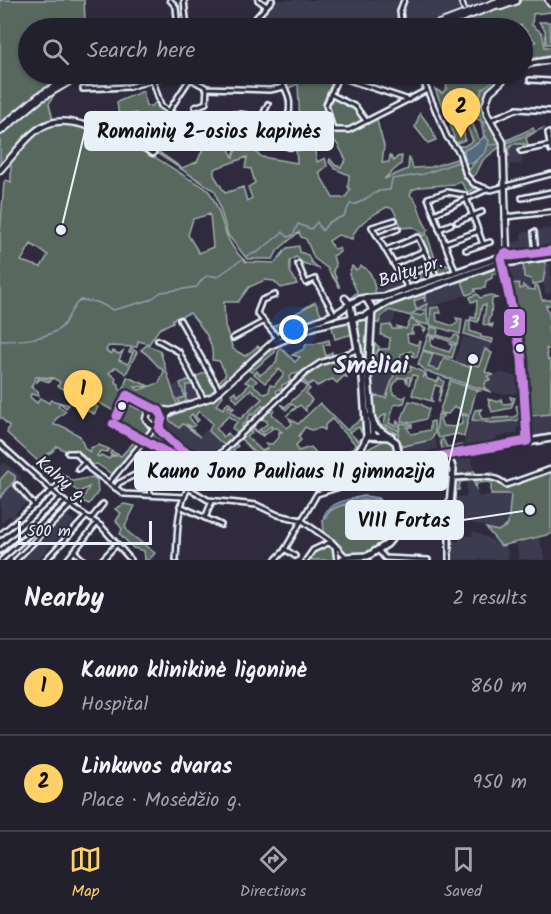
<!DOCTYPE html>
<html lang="en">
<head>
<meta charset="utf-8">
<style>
  :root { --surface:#23202e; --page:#2f2d3a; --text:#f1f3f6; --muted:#a3a3aa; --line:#403e4a; --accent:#ffd166 }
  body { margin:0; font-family:Kalam,sans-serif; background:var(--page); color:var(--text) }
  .scale { position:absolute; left:18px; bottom:15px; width:134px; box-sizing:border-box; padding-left:6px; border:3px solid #e8f1f8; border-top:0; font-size:16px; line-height:21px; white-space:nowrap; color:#e8f1f8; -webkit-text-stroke:4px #2f2a3d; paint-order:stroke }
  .you { position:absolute; left:294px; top:330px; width:21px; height:21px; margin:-15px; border:4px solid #fff; border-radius:50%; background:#1a73e8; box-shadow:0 0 0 9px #1a73e833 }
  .badge { display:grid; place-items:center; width:39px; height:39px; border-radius:50%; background:var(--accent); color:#111; font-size:20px; font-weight:700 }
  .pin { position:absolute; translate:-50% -50px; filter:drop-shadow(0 2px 3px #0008) }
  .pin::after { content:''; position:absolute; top:32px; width:21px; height:18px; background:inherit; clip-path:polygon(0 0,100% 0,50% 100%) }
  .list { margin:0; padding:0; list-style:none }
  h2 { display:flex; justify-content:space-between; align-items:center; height:78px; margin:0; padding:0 24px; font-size:26px }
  h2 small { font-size:20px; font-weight:400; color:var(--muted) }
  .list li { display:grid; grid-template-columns:39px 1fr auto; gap:18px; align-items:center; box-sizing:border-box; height:96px; padding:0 24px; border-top:2px solid var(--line) }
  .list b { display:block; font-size:22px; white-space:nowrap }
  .list p { margin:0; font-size:20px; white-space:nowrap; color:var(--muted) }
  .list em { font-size:20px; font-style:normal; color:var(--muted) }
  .icon { flex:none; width:33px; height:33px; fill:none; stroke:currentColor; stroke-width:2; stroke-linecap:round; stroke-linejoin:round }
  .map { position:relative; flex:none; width:551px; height:560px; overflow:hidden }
  .search { position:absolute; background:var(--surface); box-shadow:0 2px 4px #0004; left:18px; right:18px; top:18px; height:66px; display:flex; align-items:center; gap:15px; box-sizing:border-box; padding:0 21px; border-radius:33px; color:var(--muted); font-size:22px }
  .sheet { height:270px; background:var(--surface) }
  nav { display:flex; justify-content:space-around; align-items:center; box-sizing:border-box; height:84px; border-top:2px solid var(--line); background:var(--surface); font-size:16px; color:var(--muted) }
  nav a { display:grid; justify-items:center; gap:3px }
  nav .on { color:var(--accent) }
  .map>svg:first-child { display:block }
  .built { fill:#3e3b50 }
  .green { fill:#58685f; stroke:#a0acac; stroke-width:1.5; fill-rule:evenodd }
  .water { fill:#55697f; stroke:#909faf; stroke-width:1.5 }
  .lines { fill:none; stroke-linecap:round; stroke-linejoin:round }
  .stream { stroke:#909faf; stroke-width:1.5 }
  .minor-casing { stroke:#e8f1f8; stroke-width:8 }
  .tertiary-casing { stroke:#e8f1f8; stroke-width:9 }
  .secondary-casing { stroke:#e8f1f8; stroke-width:10 }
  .trunk-casing { stroke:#e8f1f8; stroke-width:12 }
  .minor { stroke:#2f2a3d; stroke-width:3 }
  .tertiary { stroke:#2f2a3d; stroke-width:4.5 }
  .secondary { stroke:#2f2a3d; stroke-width:5 }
  .trunk { stroke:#2f2a3d; stroke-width:8 }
  .bus-1-casing { stroke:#2f2a3d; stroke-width:14 }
  .bus-1 { stroke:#c483df; stroke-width:9 }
  .bus-dot { fill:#e8f1f8; stroke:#2f2a3d; stroke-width:2 }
  .labels { text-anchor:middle; stroke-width:4.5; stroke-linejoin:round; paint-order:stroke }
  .street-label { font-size:18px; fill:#e8f1f8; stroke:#2f2a3d }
  .district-label { font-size:24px; font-weight:bold; fill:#e8f1f8; stroke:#2f2a3d }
  .leader { fill:none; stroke:#e8f1f8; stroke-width:2 }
  .callout-dot { fill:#e8f1f8; stroke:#2f2a3d; stroke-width:2 }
  .callout { fill:#e8f1f8; stroke:#e8f1f8; stroke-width:2 }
  .callout-label { font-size:20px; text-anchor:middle; font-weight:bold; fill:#111 }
  .line-badge { stroke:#2f2a3d; stroke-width:2 }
  .badge-label { font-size:16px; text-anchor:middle; font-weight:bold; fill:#fff }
</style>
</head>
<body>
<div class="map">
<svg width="551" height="560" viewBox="0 0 551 560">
  <rect width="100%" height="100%" fill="#2f2a3d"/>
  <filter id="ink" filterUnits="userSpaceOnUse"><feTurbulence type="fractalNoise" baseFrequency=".0167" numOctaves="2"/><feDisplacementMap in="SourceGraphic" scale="12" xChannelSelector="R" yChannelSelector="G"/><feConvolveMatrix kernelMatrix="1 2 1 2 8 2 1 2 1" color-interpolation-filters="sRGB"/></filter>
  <g filter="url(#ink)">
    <g class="built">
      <path d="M274 0H402L398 12 400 28H274L261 12Z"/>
      <path d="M406 0H498L413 28 408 26 399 14Z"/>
      <path d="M523 142 530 151 521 153 522 162 519 165 504 163V157L509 155 508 150 513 144Z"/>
      <path d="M551 228V249L509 253 507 243 521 241V233Z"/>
      <path d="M545 262 551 264V293L545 294 544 282 534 283 527 289 511 292 509 266Z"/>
      <path d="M482 271 485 288 475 289V292L431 307 430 325 414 321 411 316 397 311 391 327 373 325 377 310Z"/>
      <path d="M398 274 406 287 376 297 374 284Z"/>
      <path d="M324 297 331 311 322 316 315 302Z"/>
      <path d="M463 336 492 344 484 377 469 383 421 368 419 364 424 350 455 360Z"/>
      <path d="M370 365 394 372 386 398 378 395 372 396Z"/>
      <path d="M501 373 518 377 519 393 501 394 484 389 487 376Z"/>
      <path d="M193 378 204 398 178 407 171 387Z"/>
      <path d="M551 414V436L529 438 527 415Z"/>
      <path d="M168 419 182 423 200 436 207 429 233 455 226 461 219 454 212 461 188 450 160 428Z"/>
      <path d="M471 420 492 423 518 420 519 428H517L518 433 496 437 497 445 465 450 464 442Z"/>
      <path d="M435 439 437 449 432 450 430 455 423 453 405 456 402 453 401 447 406 444Z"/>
      <path d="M471 453 474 471 454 477 451 457Z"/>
      <path d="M4 462 22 477 16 483 30 499 15 513 19 517 14 521 9 515 1 524 0 466Z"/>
      <path d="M473 480 479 497 491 494H512L508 525 499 531 452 517 454 497H466L467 481Z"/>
      <path d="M65 513 74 521 37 560H23L49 534 46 531Z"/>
      <path d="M473 531 507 547 508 559 451 560V541H459L461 536H472Z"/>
      <path d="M539 537 545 560 519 559 517 544Z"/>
    </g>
    <g class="green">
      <path d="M0 0H84L85 19 80 28H28V74H54L57 79 0 123Z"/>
      <path d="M521 0H548L551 3V12L533 14 532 25 542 33 545 47H551V58L523 63V48L536 42 521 25 511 28H447Z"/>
      <path d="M261 12 274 28H248Z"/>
      <path d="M539 22H550L551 44H546L545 30Z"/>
      <path d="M83 74H88L56 91 49 104 53 120 27 136 0 167V133L22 114Z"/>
      <path d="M276 74H340L326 103 332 130 301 146 298 84 286 89Z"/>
      <path d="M443 74 506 75 489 91 484 102 501 146 483 160 476 174 470 179 467 173C485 145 491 161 483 122L475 118 477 94 472 91V104L468 112 480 142 460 152 457 146H464L473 141 465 122 463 123 465 140 454 144 451 140 454 138 450 122 462 113 458 111 453 101 448 102 447 108 441 104 435 89 442 93 447 88Z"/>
      <path d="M143 91 146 106H152L157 101 166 112 147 139 136 113 119 117 117 102Z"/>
      <path d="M330 95 355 107 365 121 347 130H334L327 103Z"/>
      <path d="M420 113 432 129 436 140 428 143 415 127Z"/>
      <path d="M168 114 191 127 224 136 220 147 226 143 233 157 237 146 231 135 218 132 219 117 243 114 268 125 299 146 292 147 266 137 252 149 262 157 297 163 296 148 313 144 317 162 325 158 327 166 319 173 333 198H345L350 190 348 187 349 175 335 169 329 162 330 159 335 165 341 167 346 160 338 145 328 134 349 131 376 117 384 146 382 163 389 162 390 155 394 161 397 157 402 156 401 164 384 179 408 169 409 157 413 168 431 167 460 158 465 175 477 187 468 192 460 181 455 184 420 187 412 190 410 195C421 203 419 219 428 229L426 232 437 264 451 266 453 271 423 282H412L421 278 418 271 430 267 427 270 430 275 435 273 419 237 424 235 413 227 402 228 393 209 387 207C373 215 356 223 352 239L338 235 329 241 334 249 339 248 340 252 333 256 336 266 333 270 340 288 327 268 314 258 306 239 301 237 299 232 278 250 273 259H247L228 235 215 191 155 152 152 142 160 126H164L154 142 156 150 182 168 197 162 204 147 216 148 218 138 191 129 170 117 164 125V119ZM247 157 245 168 251 169 255 183 248 187 252 198 247 201 243 187 225 193 214 175V169Z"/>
      <path d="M56 123C103 123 145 150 183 175 191 181 204 184 210 193 226 219 220 239 246 262L275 263 287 248 299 246 300 252 308 255 311 262 320 269 303 263 296 257 290 261V271L297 284 281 288 274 281 265 280 249 287 238 302H224L225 326 233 349 245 356 258 346 261 350 219 387 216 385 226 374 219 361 212 360C215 342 201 326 190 313L173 319V322L159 329 149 344 138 341 137 347 108 346 106 351 111 354 113 351 119 354 123 351 119 360 128 364 133 352H129L131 348 137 352 126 374 116 367 109 373 116 378 115 382 119 384V388L126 396 117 413 75 389 67 391 58 386 60 382 53 378 39 377 52 379 50 382 40 379 36 383 39 377H36L31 387 38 391 39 396 31 394 30 397 37 403 40 398 49 403 51 400 69 405 66 408 60 403 58 406 66 411 55 420 54 425 64 427 80 436 85 449 90 452V448L99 445 109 449 107 452 100 451 97 456 99 457 101 455 109 459 111 456H117L110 454 111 451 121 456 137 439V445L113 475 97 464 92 465 76 449 67 452 57 446 52 452 44 456V461L73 481 93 477 97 480 98 492 89 504 82 501 89 487 79 492 50 472 7 433 9 426 0 417V235L4 182 6 180 11 182V160L33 135ZM210 214 213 247 199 253 188 235 193 219ZM31 244 48 255 41 267 21 261Z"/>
      <path d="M533 128 535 132 526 138 529 148 520 150 525 144H513L508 150 509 156 504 157 505 141Z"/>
      <path d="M542 258 546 265 543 282 532 285 531 279 524 277 523 260Z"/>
      <path d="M352 266 356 270 361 266C374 271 374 285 376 297L348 300 357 292 349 274Z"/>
      <path d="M495 266 501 268 503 274H492V278L486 281 485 288 475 289V292L467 295 461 279Z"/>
      <path d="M519 283 520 289 523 288V285L527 289 535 290V286H538L542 300H551V305H546C548 312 551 320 551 326L548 327 551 349H546L548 360H551V414L529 416 525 350 514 311 510 284Z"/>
      <path d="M425 292V302L424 297 414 301 416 309 427 304V311L418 310 412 314 421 316 427 313 428 325 414 321 411 316 389 310 381 317 379 323H373V314L382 306Z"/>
      <path d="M477 294 480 298 490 295 497 298 492 299 491 316 489 318V325L493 324 492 327 483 324 486 305H482L478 322 470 320 471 317 476 318 477 301 471 302 470 297Z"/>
      <path d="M315 302 322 316 331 311 332 313 300 323 278 335 271 328Z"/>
      <path d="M439 307 441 313H436L437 321 453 326 458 322 456 318 462 319 460 334 430 325 431 308Z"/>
      <path d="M370 315 367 376H365L353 319Z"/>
      <path d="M411 319 426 329 424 332 421 326H414L411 330 413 334H407L408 342 417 345 419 341 421 342 417 357 411 356 414 353 411 351 401 354 399 370 411 371 410 366 425 373 423 378 426 374 427 379 437 382 439 378 444 381 438 403 441 387 435 385 431 400 434 402 412 395 417 376 413 375 409 385 410 377H407V383L405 378H398L393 386V394L403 398 406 396 404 403 394 405 389 423 396 426 397 421 399 423V431L384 424 386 414 378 419 381 425 397 433 394 436C372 425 374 420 372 397L378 396 386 398 395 371 371 363 372 341 379 347 376 354 380 349H389L390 338 381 335 382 326 391 325 392 329H400L396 326 406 329Z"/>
      <path d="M343 320 351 327 353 334 335 339 331 323Z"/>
      <path d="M467 320 470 321V331L481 335V337L493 339 492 343 464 334Z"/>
      <path d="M431 327 438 329 437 335 451 339 455 335 459 336 457 344 429 334Z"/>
      <path d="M428 335 435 338H431V346L449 352 452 347 450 344 456 345 452 358 423 350Z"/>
      <path d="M329 340 330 344 323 345 326 356 332 352V357L303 373 293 374 289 378 291 381 282 385V392L279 389 276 391 278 395 282 394 267 409 262 406 253 415 251 414 246 421 248 423 242 424 243 429 238 434 232 428 237 422 229 416 216 428 223 437 228 433 233 439 226 447 209 431 212 423 199 411 195 416 199 420 197 422 192 414 189 417 195 425 192 427 186 424 200 437 183 424 179 428 168 419 160 428 174 440 159 426C175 408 201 410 222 394L223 396 216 405 223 409 228 402 234 408 232 410 229 406 227 409 240 419 262 399 251 389 237 402 231 394 235 391 238 396 250 384 245 382 251 376 257 381 253 385 265 394 269 392 270 385 274 386 284 374 279 369 265 383 254 374 257 371 260 375 276 363 279 349 281 348 295 362 300 357 292 355 304 349 306 344H314Z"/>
      <path d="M147 345 160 351 178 407 160 410 123 390 127 377 149 386 135 387 139 390 159 383 164 371C153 364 153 357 141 350Z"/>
      <path d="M276 346 275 352 251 372 248 370Z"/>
      <path d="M485 349 492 353 485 372 494 375 487 376 490 380 486 381 484 388 491 392 426 371 418 364 423 351 433 354 428 367 439 370 444 358 469 367 471 364 479 366Z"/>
      <path d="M355 353 360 368 355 354 341 359 347 378 344 376 337 383 332 379 317 386 313 382 308 385 302 379 324 363Z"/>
      <path d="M206 372 217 389 204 398 193 378Z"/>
      <path d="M192 379 201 396 193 385H186V402L180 406 178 399 185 397 180 383Z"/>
      <path d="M300 380 310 389 306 393 312 400 306 407V411L300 405 286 416 296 407 292 404 286 410 281 404 285 407 307 387 301 381 290 391Z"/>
      <path d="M450 381 481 391H476L470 414H461L459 408 454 407 448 414 439 413Z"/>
      <path d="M73 395 98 407 94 414 70 402Z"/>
      <path d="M510 397 515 398 511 408 492 412 488 399 498 402 501 399 503 404 513 403Z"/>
      <path d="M127 398 132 399 128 404 140 410 142 404 146 406 144 420 149 430 144 436 115 424Z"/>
      <path d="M409 401 419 403 429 409 426 419 411 423 401 421Z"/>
      <path d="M320 403 347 430 360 420 362 413 364 415 361 432 359 427 349 432 358 441 363 437V442L335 474C284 483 260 485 215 463L220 456 226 460 232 455 227 449 234 442 238 446 233 450 248 467 252 459 257 460 253 465 260 469 267 464 271 457 267 452 257 455 241 439 237 442 248 429 252 433 247 437 262 451 268 448 265 443 272 444 279 437V432H282L277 428H273L263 436 250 428 252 426 260 434H266L272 428 271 426 263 432 259 430 267 424V421L261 419 271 407 274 410 272 414 287 428 292 424 289 418 298 424ZM332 419 356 445 328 470 319 462 320 457 311 447 298 451 296 445 301 440 299 436 305 427 311 430 321 428 325 430V425Z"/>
      <path d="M523 404 524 437 521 441 500 444 499 441 521 437 522 420 492 423 472 420 475 410 482 409 479 412 482 419 514 417 518 414 516 406Z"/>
      <path d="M438 415H444L440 419 443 426 455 427 462 424V415L469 416 464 437 458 434 439 438 436 433Z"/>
      <path d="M434 421 435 433 431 440 399 447 397 440 401 423 412 425V427H407L411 434 430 430V422Z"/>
      <path d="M152 431 179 451 207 465 199 468 147 441Z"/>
      <path d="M389 438 394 441 397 463 363 469 360 453Z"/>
      <path d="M443 439 447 447 462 445V451L444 455 440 441Z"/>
      <path d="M551 470V534L501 546 486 528 498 531 508 525 511 494H491V484L488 482 477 483 476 488 473 480 460 482 459 490H455L454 497 450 560 448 541 454 477 474 471 476 474 493 473 506 486Z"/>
      <path d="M8 471 15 476V480L0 498V480Z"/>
      <path d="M374 499 387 509 392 533C383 549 363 558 346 553L324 534 323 520 330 511 339 506Z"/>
      <path d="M124 504 135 506 125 526 128 532 155 553 149 560H145L144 551 133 548 120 534 122 529 116 521 121 513 115 509Z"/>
      <path d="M325 538 334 547 336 560H307Z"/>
    </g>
    <g class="water">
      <path d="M485 135 489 141 486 152 471 164 465 163 464 150 477 144Z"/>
      <path d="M364 496 378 498 387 509 378 500H361L339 506 330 510 323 520C324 503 349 499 364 496Z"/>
    </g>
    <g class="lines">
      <g class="stream">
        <path d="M522 60 551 55"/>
        <path d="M484 138 478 105 482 89 502 74"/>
        <path d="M506 143 544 128"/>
        <path d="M489 145 500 144"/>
        <path d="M246 256 258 252 283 232 288 237 293 235 298 224 311 229 317 222 322 231 329 222 344 216 350 204H356L379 191 390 190 392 179 424 174 461 161"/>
        <path d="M162 292 197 287C202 278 206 273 217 277L241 260"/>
        <path d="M0 341C16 341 54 339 64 324 70 315 72 307 80 300L97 302 113 310 150 300 161 292"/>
      </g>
      <defs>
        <g id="minor">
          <path d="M170 0 176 7 178 28"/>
          <path d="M184 0 187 28"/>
          <path d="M258 0 265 5"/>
          <path d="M461 0 464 9"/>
          <path d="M247 28 272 0"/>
          <path d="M402 28 400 11 404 0"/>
          <path d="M275 74C292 93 295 111 280 133"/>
          <path d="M420 74 447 137 459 152 466 175 474 184 491 190 551 174"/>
          <path d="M152 78 161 106 191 126 217 134 218 117C252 106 274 128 300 146"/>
          <path d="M346 79 409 100"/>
          <path d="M530 80 551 81"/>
          <path d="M83 89 129 87 170 75 187 77 207 88 270 90 284 87"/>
          <path d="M330 94 356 107 366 121"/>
          <path d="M195 107 206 103 207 88"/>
          <path d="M261 119 268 104"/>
          <path d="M490 120 517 109 551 111"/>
          <path d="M333 130 326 105 338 77"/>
          <path d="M548 133 551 150"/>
          <path d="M217 134 261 136 289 147H300L333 130H349L427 90"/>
          <path d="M150 140 193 74"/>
          <path d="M140 144 150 140 153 153"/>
          <path d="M521 151 551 145"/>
          <path d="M522 198 551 192"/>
          <path d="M434 214 486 190"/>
          <path d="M505 217 551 212"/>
          <path d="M395 220 372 227 408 288"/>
          <path d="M457 222 482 212"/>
          <path d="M439 229 451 224"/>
          <path d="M534 232 536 253"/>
          <path d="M378 237 398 229"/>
          <path d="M445 243 479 231"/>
          <path d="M386 250 418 237 435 273"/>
          <path d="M466 250 490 242"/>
          <path d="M298 264 306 283 315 279 334 314"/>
          <path d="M394 264 424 251"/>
          <path d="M456 273 428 198 447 192 465 195 483 244"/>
          <path d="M402 277 431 265"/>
          <path d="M275 295 262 300 257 313 277 337"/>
          <path d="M180 320 220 391"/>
          <path d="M233 338 263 322"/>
          <path d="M158 340 179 352 204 400"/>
          <path d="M155 409 127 395 113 424 194 466 200 472"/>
          <path d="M0 444 65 502 101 526 131 560"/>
          <path d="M68 453H76L90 469 124 494 184 497"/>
          <path d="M148 468 150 495"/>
          <path d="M78 469 85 462"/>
          <path d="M453 478C471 478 492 472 506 485L551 469"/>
          <path d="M109 483 155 427"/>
          <path d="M17 485 35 506"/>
          <path d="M115 488 119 483 173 455"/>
          <path d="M188 488 208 500 257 505 278 515 301 520 332 542 346 557"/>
          <path d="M180 506 221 525"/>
          <path d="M205 518 212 501"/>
          <path d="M91 519 103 504"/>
          <path d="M0 535 63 481"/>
          <path d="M285 549 295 556"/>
          <path d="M378 550 385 558 428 560"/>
          <path d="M0 551 60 498"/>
          <path d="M74 551 83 560"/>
          <path d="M1 560 65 502"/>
          <path d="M16 560 79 497"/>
          <path d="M46 560 86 517"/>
          <path d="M67 560 97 523"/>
          <path d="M102 560 117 544"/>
          <path d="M176 560C178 530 175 502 196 477L305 373 320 363 357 350"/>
          <path d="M275 560 284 551 317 494 382 474 385 467"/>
          <path d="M306 560 313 550 328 543 335 546 337 560"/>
          <path d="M449 560V518"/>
        </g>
        <g id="tertiary">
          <path d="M522 65 551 60"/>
          <path d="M0 170C40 125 43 109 106 132 122 138 138 143 153 153"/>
          <path d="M507 254 503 142 487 114 485 105 490 92 510 74"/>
          <path d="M504 263 522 358 527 441"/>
          <path d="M272 345 316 326 352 318"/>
          <path d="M171 411 157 425H151L146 419 148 412 155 409 171 411 212 397 282 334 337 313 350 304 345 298"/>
          <path d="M151 425C180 453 237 483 278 484 312 485 366 471 401 464"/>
          <path d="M337 475 363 445 367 436"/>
        </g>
        <g id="secondary">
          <path d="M502 261 506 263 551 256"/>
          <path d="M366 298 372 308 368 377 373 436"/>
          <path d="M352 318 365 316 386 303 502 262"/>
          <path d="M370 416 376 428 396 442 401 464 551 438"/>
          <path d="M391 437 367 436 363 378 350 304 360 299 384 297 498 258 504 254 511 256 551 251"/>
          <path d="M341 560 346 557 368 556 387 544 397 532 449 517 453 470 448 456"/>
        </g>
        <g id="trunk">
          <path d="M550 0 551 2"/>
          <path d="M501 5 515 0"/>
          <path d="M431 28 506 0"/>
          <path d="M0 130 40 97 79 74"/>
        </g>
      </defs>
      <use href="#minor" class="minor-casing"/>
      <use href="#tertiary" class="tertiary-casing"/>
      <use href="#secondary" class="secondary-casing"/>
      <use href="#trunk" class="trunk-casing"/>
      <use href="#minor" class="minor"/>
      <use href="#tertiary" class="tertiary"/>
      <use href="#secondary" class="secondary"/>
      <use href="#trunk" class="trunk"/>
      <defs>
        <g id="bus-1">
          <path d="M117 416 127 395 159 411 162 418 159 429 180 449 210 463 250 479 281 484 527 441"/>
          <path d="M113 424 179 459"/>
          <path d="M527 441 522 358 501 258 505 253 511 256 551 251"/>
        </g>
      </defs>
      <use href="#bus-1" class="bus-1-casing"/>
      <use href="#bus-1" class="bus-1"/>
    </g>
  </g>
  <g class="bus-dot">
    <circle cx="520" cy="348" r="5"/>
    <circle cx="122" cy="406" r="5"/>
  </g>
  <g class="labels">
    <g class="street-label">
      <text transform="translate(410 271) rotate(-18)" y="6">Baltų pr.</text>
      <text transform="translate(62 479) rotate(40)" y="6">Kalnų g.</text>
    </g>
    <g class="district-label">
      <text x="371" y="373">Smėliai</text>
    </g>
  </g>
  <path class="leader" d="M61 230L85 131M473 359L447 471M530 510L463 520"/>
  <g class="callout-dot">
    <circle cx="61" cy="230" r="6"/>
    <circle cx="473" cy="359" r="6"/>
    <circle cx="530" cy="510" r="6"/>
  </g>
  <g class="callout">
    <rect x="85" y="112" width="248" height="38" rx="6"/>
    <rect x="135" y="452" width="312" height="38" rx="6"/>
    <rect x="346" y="501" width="117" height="38" rx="6"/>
  </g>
  <g class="callout-label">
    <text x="209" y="138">Romainių 2-osios kapinės</text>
    <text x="291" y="478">Kauno Jono Pauliaus II gimnazija</text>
    <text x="404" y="527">VIII Fortas</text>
  </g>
  <rect class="line-badge" x="503" y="308" width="23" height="29" rx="6" fill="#c483df"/>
  <g class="badge-label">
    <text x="515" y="328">3</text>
  </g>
</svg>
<div class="scale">500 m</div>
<div class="you"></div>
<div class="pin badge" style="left:83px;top:420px">1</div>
<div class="pin badge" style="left:461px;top:138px">2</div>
<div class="search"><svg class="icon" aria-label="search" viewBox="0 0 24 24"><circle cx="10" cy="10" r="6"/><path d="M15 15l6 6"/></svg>Search here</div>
</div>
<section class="sheet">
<h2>Nearby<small>2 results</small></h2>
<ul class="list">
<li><span class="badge">1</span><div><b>Kauno klinikinė ligoninė</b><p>Hospital</p></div><em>860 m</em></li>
<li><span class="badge">2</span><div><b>Linkuvos dvaras</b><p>Place · Mosėdžio g.</p></div><em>950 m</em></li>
</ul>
</section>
<nav>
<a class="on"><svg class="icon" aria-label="map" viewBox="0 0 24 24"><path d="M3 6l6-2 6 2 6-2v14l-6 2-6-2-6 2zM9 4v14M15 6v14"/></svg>Map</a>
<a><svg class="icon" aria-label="directions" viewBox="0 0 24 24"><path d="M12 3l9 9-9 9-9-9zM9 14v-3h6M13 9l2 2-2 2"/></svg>Directions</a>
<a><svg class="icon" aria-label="saved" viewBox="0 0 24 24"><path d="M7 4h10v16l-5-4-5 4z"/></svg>Saved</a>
</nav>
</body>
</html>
